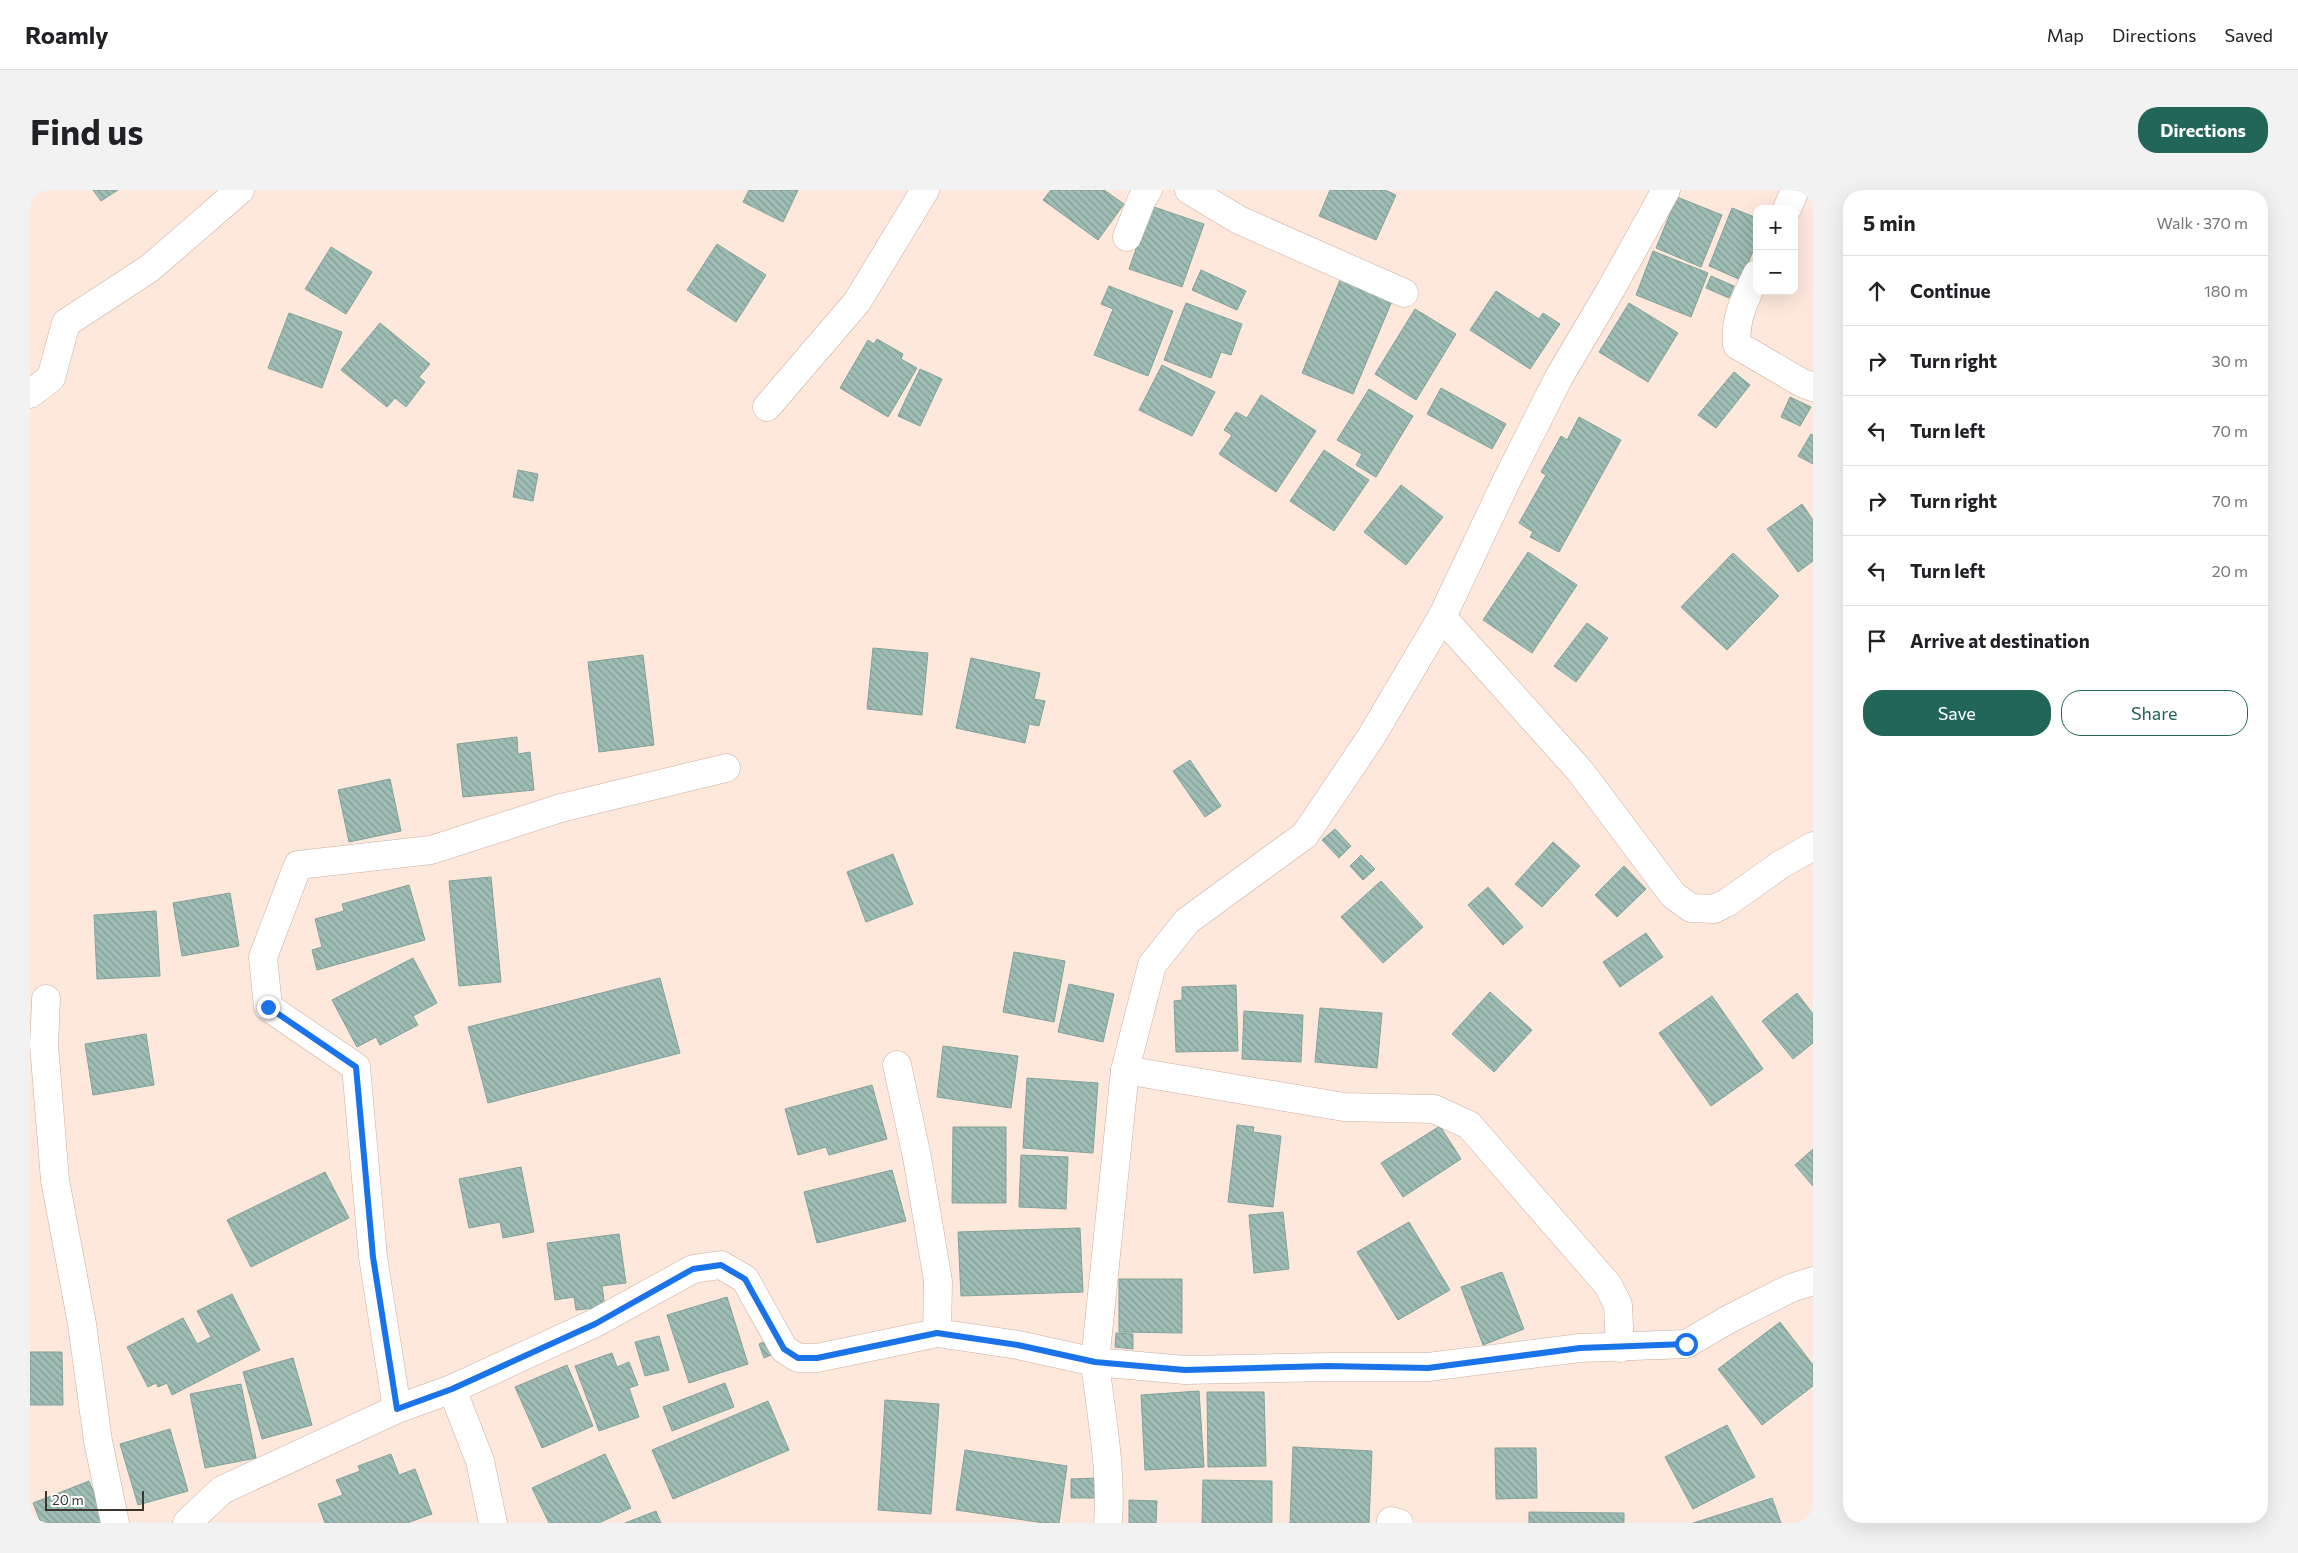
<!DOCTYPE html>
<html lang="en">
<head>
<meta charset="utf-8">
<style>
  :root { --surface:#fff; --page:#f2f2f2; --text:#202124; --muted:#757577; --line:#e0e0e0; --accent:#216658 }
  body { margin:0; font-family:Commissioner,sans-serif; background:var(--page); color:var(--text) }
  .controls { position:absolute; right:15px; top:15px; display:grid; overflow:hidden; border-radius:10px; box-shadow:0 5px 20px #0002 }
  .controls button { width:45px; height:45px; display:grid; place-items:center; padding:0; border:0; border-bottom:1px solid var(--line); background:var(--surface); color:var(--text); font:25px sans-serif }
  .scale { position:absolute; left:15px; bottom:12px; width:99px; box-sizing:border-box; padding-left:5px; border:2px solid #3e342e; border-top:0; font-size:14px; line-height:18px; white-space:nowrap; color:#3e342e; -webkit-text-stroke:4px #fff; paint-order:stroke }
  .stop { position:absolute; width:15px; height:15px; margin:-11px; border:4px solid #1a73e8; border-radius:50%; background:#fff }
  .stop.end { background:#1a73e8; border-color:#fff; box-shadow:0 1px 5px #0008 }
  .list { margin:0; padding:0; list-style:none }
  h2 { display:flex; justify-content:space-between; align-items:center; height:65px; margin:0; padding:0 20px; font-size:21px }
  h2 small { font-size:16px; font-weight:400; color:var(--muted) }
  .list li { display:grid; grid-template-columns:32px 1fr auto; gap:15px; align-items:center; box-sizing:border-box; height:70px; padding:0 20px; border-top:1px solid var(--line) }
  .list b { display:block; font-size:19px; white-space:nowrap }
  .list em { font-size:16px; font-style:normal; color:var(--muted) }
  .actions { display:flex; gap:10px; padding:15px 20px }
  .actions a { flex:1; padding:11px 0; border:1px solid var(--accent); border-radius:20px; text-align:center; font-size:18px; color:var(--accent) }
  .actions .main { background:var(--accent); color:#fff }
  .icon { flex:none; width:28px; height:28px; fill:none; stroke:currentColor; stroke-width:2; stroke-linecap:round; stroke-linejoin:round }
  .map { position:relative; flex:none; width:1783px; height:1333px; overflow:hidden; border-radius:20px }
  header { display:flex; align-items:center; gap:30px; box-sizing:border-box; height:70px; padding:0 25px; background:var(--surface); border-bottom:1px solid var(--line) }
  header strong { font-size:24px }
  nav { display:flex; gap:28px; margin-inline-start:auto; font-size:18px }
  .intro { display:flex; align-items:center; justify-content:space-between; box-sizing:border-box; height:120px; padding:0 30px }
  h1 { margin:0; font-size:35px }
  .button { padding:12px 22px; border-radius:20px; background:var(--accent); color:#fff; font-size:18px; font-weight:700 }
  main { display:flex; gap:30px; padding:0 30px }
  aside { flex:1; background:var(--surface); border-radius:20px; box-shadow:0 5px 20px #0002 }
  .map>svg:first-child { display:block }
  .building { fill:url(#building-back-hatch); stroke:#83a299 }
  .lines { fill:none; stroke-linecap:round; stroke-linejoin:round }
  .minor-casing { stroke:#c8aea0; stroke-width:29 }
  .minor { stroke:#fff; stroke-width:28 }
  .route { stroke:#1a73e8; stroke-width:6 }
</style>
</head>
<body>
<header>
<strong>Roamly</strong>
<nav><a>Map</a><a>Directions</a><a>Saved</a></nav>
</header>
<div class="intro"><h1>Find us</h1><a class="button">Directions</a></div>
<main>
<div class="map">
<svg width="1783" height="1333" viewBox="0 0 1783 1333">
  <defs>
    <pattern id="building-back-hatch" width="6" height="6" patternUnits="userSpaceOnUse" patternTransform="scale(1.25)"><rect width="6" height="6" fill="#9ebeb5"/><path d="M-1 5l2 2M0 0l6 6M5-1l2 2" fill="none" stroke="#829b94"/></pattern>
  </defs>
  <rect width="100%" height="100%" fill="#fee8dc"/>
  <g class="building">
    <path d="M63 0H88L71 11Z"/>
    <path d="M719 0H768L753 32 713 12Z"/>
    <path d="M1021 0H1074L1094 14 1068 50 1013 10Z"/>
    <path d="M1300 0H1355L1366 5 1346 50 1289 26Z"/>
    <path d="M1647 7 1692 25 1671 77 1626 58Z"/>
    <path d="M1121 16 1174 34 1152 97 1099 79Z"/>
    <path d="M1702 18 1727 28V52L1711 90 1679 76Z"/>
    <path d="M687 54 736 85 706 132 657 100Z"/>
    <path d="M301 57 342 82 316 124 275 99Z"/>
    <path d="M1623 61 1678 83 1661 127 1606 105Z"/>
    <path d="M1171 80 1216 101 1207 120 1162 100Z"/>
    <path d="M1681 86 1704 96 1699 108 1676 98Z"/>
    <path d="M1310 90 1362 111 1323 204 1272 183Z"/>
    <path d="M1079 96 1143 121 1118 186 1064 165 1083 119 1071 114Z"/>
    <path d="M1466 101 1509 129 1513 123 1530 134 1500 179 1440 140Z"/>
    <path d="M1156 113 1212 134 1201 165 1191 162 1181 188 1134 170Z"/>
    <path d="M1599 113 1648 143 1618 192 1569 162Z"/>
    <path d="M1385 119 1426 144 1386 210 1345 184Z"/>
    <path d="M259 123 312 142 292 198 238 178Z"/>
    <path d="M350 133 400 174 389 187 395 192 376 217 365 208 357 217 311 180Z"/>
    <path d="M847 149 873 164 871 169 887 178 858 227 810 198 838 150 844 154Z"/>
    <path d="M1132 175 1185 202 1162 246 1109 220Z"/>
    <path d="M890 179 912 189 890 236 868 226Z"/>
    <path d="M1704 182 1720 195 1686 238 1668 225Z"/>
    <path d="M1411 198 1476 234 1462 259 1397 224Z"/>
    <path d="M1339 199 1383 226 1346 287 1326 275 1332 264 1307 250Z"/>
    <path d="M1231 205 1286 241 1246 302 1189 264 1202 245 1194 240 1206 222 1217 228Z"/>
    <path d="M1760 207 1781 217 1770 236 1751 227Z"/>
    <path d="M1549 227 1591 250 1529 362 1500 347 1503 342 1489 333 1516 285 1511 282 1531 246 1537 250Z"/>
    <path d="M1781 244 1783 245V274L1768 266Z"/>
    <path d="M1294 260 1339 290 1304 341 1260 311Z"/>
    <path d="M488 280 508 284 503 311 483 307Z"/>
    <path d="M1371 295 1413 327 1376 375 1334 342Z"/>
    <path d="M1772 314 1783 330V371L1768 382 1737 339Z"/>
    <path d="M1498 362 1547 395 1502 463 1453 430Z"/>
    <path d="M1703 363 1749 406 1697 460 1651 417Z"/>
    <path d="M1557 433 1578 448 1546 492 1524 476Z"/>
    <path d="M843 458 898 463 892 525 837 519Z"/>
    <path d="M613 465 624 555 569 562 558 472Z"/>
    <path d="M941 468 1010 483 1004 509 1015 511 1009 536 999 534 995 553 926 538Z"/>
    <path d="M487 547 488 564 500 562 504 600 433 607 427 554Z"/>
    <path d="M1160 570 1191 616 1175 627 1143 581Z"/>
    <path d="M360 589 371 641 319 652 308 600Z"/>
    <path d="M1305 639 1321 656 1309 668 1292 650Z"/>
    <path d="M1523 652 1550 676 1512 717 1485 694Z"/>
    <path d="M863 664 883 714 836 732 817 682Z"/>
    <path d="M1331 665 1345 679 1333 690 1320 676Z"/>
    <path d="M1594 676 1616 699 1587 727 1565 705Z"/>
    <path d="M461 687 471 792 429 796 419 691Z"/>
    <path d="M1351 691 1393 737 1353 773 1311 727Z"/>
    <path d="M379 695 395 750 287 780 282 760 292 757 285 729 314 721 312 714Z"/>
    <path d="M1458 697 1493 737 1473 755 1438 715Z"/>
    <path d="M200 703 209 756 152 766 143 713Z"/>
    <path d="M126 721 130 786 67 789 64 725Z"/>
    <path d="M1616 743 1633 767 1590 797 1573 772Z"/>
    <path d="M984 762 1035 771 1024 832 973 822Z"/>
    <path d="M383 768 407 813 383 826 388 835 350 855 346 847 327 857 302 810Z"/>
    <path d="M630 788 650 863 458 913 438 837Z"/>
    <path d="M1039 794 1084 804 1073 852 1028 842Z"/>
    <path d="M1206 795 1208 861 1146 862 1144 811 1152 810V797Z"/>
    <path d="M1460 802 1502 840 1464 882 1422 844Z"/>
    <path d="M1767 803 1783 824V853L1763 869 1732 831Z"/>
    <path d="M1682 806 1733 879 1681 916 1629 843Z"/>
    <path d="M1290 818 1352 823 1347 878 1285 872Z"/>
    <path d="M1214 821 1273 825 1271 872 1212 869Z"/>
    <path d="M116 844 124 895 63 905 55 854Z"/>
    <path d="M913 856 988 866 981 918 907 907Z"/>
    <path d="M997 888 1068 893 1063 963 993 958Z"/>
    <path d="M842 895 857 949 799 965 796 957 768 965 755 919Z"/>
    <path d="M1207 935 1224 937 1223 942 1251 946 1243 1017 1198 1012Z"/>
    <path d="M1410 936 1431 969 1373 1007 1351 973Z"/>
    <path d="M923 937H976V1013H922Z"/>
    <path d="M1783 959V996L1765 975Z"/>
    <path d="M991 965 1038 967 1036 1019 989 1017Z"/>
    <path d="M491 977 504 1042 473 1048 470 1032 439 1038 429 989Z"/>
    <path d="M862 980 876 1031 787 1053 774 1002Z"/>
    <path d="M295 982 319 1028 221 1077 197 1030Z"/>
    <path d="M1253 1022 1259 1079 1224 1083 1219 1025Z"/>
    <path d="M1379 1032 1420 1100 1368 1130 1327 1062Z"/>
    <path d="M1050 1038 1053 1102 931 1106 928 1042Z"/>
    <path d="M589 1044 596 1093 572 1096 575 1117 546 1120 544 1107 525 1110 517 1053Z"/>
    <path d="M1472 1082 1494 1139 1453 1155 1431 1097Z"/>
    <path d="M1089 1089H1152V1143L1089 1142Z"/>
    <path d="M202 1104 230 1160 142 1205 137 1193 128 1197 126 1193 118 1197 97 1157 153 1128 167 1154 181 1147 167 1121Z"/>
    <path d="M697 1107 718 1174 659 1193 637 1125Z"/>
    <path d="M1750 1132 1783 1175V1196L1732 1235 1688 1179Z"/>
    <path d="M1086 1143 1103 1144V1159L1085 1157Z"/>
    <path d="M629 1146 639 1180 615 1186 605 1152Z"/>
    <path d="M736 1151 741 1165 734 1168 729 1154Z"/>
    <path d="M0 1162H32L33 1215H0Z"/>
    <path d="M582 1163 587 1177 599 1172 608 1195 599 1198 609 1227 569 1241 545 1176Z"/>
    <path d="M263 1168 282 1235 232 1249 213 1182Z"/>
    <path d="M537 1175 563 1236 512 1258 485 1197Z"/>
    <path d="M695 1193 704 1217 642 1241 633 1217Z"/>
    <path d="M211 1194 226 1268 175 1278 160 1204Z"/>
    <path d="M1169 1201 1174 1277 1115 1280 1111 1205Z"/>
    <path d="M1177 1202H1234L1236 1276 1178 1277Z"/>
    <path d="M855 1210 909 1214 901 1324 848 1320Z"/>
    <path d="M738 1211 759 1260 643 1309 622 1260Z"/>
    <path d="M1697 1235 1725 1287 1663 1319 1635 1267Z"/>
    <path d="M140 1239 158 1301 108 1315 90 1254Z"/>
    <path d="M1263 1257 1342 1261 1339 1333H1260Z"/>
    <path d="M1465 1258H1506L1507 1308 1466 1309Z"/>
    <path d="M935 1260 1037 1276 1029 1333H1014L926 1320Z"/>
    <path d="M361 1264 369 1285 385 1279 402 1324 377 1333H295L288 1314 313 1305 306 1290 330 1281 328 1276Z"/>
    <path d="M575 1264 601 1318 569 1333H519L502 1298Z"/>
    <path d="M1066 1288 1067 1308H1041V1289Z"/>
    <path d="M1173 1290 1242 1291V1333H1172Z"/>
    <path d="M59 1291 76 1333H11L3 1313Z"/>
    <path d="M1742 1308 1751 1333H1663Z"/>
    <path d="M1099 1310 1127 1311 1126 1333H1099Z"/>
    <path d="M626 1321 631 1333H595Z"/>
    <path d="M1499 1322 1594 1323V1333H1499Z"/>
  </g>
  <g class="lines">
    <defs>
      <g id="minor">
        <path d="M1159 0 1209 30 1374 103"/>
        <path d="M1636 0 1581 99 1529 187 1475 294 1412 427 1341 547 1275 645 1157 731 1122 775 1095 880 1065 1172 1155 1180 1298 1177H1398L1550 1158 1656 1154 1701 1128 1761 1098 1783 1091"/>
        <path d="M1757 19 1765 0"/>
        <path d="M1097 47 1112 9 1118 0"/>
        <path d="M1727 84C1716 107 1704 128 1707 155L1772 193 1783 197"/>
        <path d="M0 204 21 188 36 133 120 78 210 0"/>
        <path d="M737 217 827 112 895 0"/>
        <path d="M1412 427 1550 581 1643 705 1661 718 1684 719 1698 712 1750 675 1783 656"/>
        <path d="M16 809 14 855 25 990 52 1134 68 1251 85 1333"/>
        <path d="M867 875 887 967 908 1091 907 1143 988 1155 1065 1172C1071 1226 1082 1278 1078 1333"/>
        <path d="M1095 880 1314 917 1404 919 1439 935 1578 1095 1588 1115 1590 1158"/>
        <path d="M367 1219 343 1067 326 877 238 817 233 767 268 675 401 660 531 618 696 578"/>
        <path d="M1361 1331 1369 1333"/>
        <path d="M157 1333 192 1300 367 1219 422 1199"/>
        <path d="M463 1333 450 1271 422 1199 565 1133 663 1079 691 1075 715 1089 754 1159 768 1168H787L907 1143"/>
      </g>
    </defs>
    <use href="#minor" class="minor-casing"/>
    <use href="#minor" class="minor"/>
  </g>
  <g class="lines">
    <path class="route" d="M238 817 326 877 343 1067 367 1219 422 1199 565 1134 663 1079 691 1075 715 1089 754 1159 768 1168H787L907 1143 988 1155 1065 1172 1155 1180 1298 1176 1398 1178 1550 1158 1656 1154"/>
  </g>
</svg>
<div class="controls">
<button>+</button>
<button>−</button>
</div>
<div class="scale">20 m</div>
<div class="stop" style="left:1656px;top:1154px"></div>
<div class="stop end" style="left:238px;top:817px"></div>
</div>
<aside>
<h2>5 min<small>Walk · 370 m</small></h2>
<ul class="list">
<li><svg class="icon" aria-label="ahead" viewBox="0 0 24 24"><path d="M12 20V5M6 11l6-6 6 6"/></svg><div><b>Continue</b></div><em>180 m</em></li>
<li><svg class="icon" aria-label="right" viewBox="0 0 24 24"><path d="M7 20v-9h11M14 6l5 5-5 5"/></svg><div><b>Turn right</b></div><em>30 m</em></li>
<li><svg class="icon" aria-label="left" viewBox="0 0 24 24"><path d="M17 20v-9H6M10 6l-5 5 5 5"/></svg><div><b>Turn left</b></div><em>70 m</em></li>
<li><svg class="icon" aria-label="right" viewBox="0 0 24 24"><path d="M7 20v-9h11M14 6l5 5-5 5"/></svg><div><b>Turn right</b></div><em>70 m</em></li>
<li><svg class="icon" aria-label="left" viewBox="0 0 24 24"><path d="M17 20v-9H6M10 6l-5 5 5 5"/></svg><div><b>Turn left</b></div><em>20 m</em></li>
<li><svg class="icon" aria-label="arrive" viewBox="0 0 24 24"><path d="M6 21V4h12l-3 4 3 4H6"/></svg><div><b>Arrive at destination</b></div></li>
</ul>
<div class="actions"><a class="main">Save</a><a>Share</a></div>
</aside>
</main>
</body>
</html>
